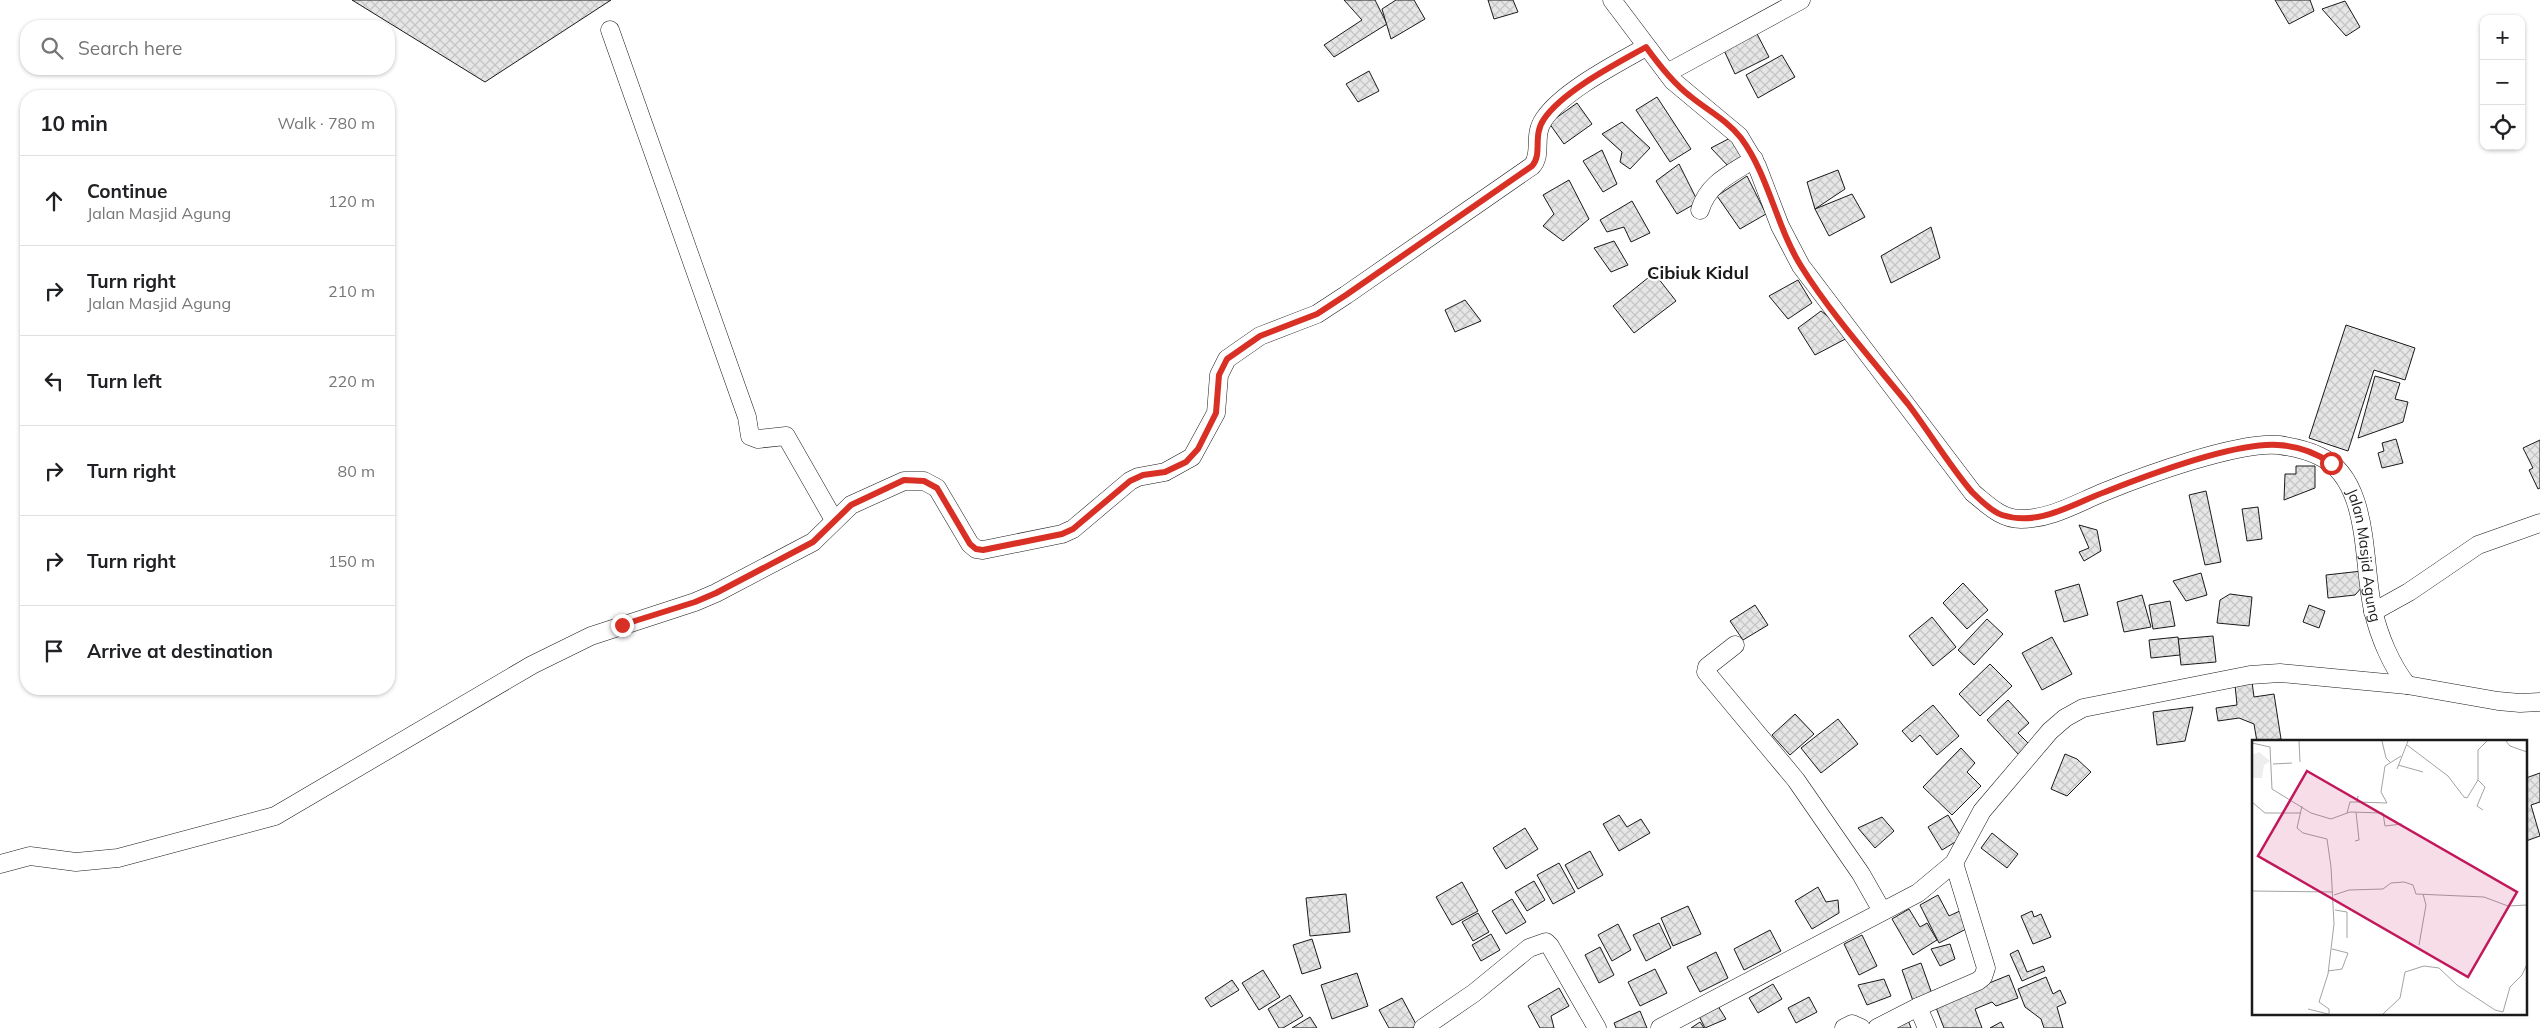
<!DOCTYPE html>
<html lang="en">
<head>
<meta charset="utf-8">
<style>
  :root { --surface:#fff; --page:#f6f6f6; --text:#202124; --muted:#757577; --line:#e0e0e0 }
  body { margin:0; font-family:Mulish,sans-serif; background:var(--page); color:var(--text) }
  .controls { position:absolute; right:15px; top:15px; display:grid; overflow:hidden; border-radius:10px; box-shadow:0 1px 4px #0004 }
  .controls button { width:45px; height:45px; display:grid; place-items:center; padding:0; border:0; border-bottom:1px solid var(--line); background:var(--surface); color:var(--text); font:25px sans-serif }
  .stop { position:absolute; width:15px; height:15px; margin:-11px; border:4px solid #d93025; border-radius:50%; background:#fff }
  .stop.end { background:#d93025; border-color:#fff; box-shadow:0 1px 5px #0008 }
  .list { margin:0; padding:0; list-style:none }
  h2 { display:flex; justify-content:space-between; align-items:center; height:65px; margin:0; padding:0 20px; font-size:21px }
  h2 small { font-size:16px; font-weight:400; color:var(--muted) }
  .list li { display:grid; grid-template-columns:32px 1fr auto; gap:15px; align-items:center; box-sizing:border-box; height:90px; padding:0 20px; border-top:1px solid var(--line) }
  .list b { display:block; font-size:19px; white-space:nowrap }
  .list p { margin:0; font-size:16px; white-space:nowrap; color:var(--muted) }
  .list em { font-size:16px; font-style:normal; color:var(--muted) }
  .icon { flex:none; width:28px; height:28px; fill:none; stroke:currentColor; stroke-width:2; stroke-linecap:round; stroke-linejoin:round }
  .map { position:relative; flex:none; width:2540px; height:1028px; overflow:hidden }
  .search { position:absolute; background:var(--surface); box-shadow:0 1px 4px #0004; left:20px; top:20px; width:375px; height:55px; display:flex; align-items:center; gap:12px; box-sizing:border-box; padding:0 18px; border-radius:20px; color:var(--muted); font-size:19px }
  .panel { position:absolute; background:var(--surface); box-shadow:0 1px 4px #0004; left:20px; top:90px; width:375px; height:605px; border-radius:20px }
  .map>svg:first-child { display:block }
  .building { fill:url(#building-cross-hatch); stroke:#1a1a1a }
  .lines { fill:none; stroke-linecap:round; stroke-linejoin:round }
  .street-casing { stroke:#1a1a1a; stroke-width:19 }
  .street { stroke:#fff; stroke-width:18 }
  .route { stroke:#d93025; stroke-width:6 }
  .labels { text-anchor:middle; stroke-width:4; stroke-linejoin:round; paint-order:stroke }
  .street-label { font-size:15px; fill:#1a1a1a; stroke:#fff }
  .quarter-label { font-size:18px; font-weight:bold; fill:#1a1a1a; stroke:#fff }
  .inset-road { fill:none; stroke:#a3a3a3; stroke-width:1 }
  .view { fill:#c2185b; fill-opacity:0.15; stroke:#c2185b; stroke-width:2.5 }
  .inset-edge { fill:none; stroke:#1a1a1a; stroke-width:2.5 }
</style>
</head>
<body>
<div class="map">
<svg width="2540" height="1028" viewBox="0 0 2540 1028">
  <defs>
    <pattern id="building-cross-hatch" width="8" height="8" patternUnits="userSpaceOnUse" patternTransform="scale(1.25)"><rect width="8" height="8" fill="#e6e6e6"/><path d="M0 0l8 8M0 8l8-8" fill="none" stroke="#c5c5c5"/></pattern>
  </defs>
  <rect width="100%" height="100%" fill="#fff"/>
  <g class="building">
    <path d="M352 0H611L485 82Z"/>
    <path d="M1344 0H1375L1387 24 1334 57 1324 45 1362 20Z"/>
    <path d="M1396 0H1414L1425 19 1391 39 1382 9Z"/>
    <path d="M1488 0H1513L1518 12 1494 19Z"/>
    <path d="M2275 0H2310L2314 11 2289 24Z"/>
    <path d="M2345 1 2360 27 2346 36 2322 9Z"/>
    <path d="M1755 30 1769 57 1735 74 1722 46Z"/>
    <path d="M1782 55 1795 77 1758 98 1746 75Z"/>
    <path d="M1369 71 1379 91 1358 102 1346 84Z"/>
    <path d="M1657 97 1691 149 1670 162 1636 110Z"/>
    <path d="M1577 103 1592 124 1564 144 1549 123Z"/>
    <path d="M1622 122 1650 148 1630 169 1620 162 1622 152 1602 134Z"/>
    <path d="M1734 136 1749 157 1730 168 1711 148Z"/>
    <path d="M1602 150 1617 184 1603 192 1583 161Z"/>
    <path d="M1679 164 1698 202 1677 214 1656 181Z"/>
    <path d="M1838 170 1845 189 1815 209 1807 182Z"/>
    <path d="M1747 176 1766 214 1740 229 1717 196Z"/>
    <path d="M1569 180 1589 219 1563 241 1543 226 1554 214 1543 195Z"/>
    <path d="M1852 194 1865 217 1829 236 1815 209Z"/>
    <path d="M1632 201 1650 233 1631 242 1624 227 1607 232 1600 220Z"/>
    <path d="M1931 227 1940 258 1891 283 1881 256Z"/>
    <path d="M1614 241 1628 265 1611 272 1594 248Z"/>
    <path d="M1654 273 1676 301 1634 333 1613 306Z"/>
    <path d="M1798 280 1812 303 1788 319 1769 296Z"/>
    <path d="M1465 300 1481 321 1455 332 1445 310Z"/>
    <path d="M1821 311 1853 335 1815 355 1798 328Z"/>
    <path d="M2346 325 2415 348 2405 380 2374 370 2348 451 2309 438Z"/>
    <path d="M2375 376 2400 383 2395 399 2408 402 2403 422 2358 438Z"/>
    <path d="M2396 439 2403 463 2382 468 2378 453 2384 451 2382 443Z"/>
    <path d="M2540 440V488L2538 489 2529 470 2533 468 2523 448Z"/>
    <path d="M2296 466H2315V488L2284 500 2285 474H2296Z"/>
    <path d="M2206 491 2221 562 2205 565 2189 495Z"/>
    <path d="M2258 507 2262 539 2247 541 2242 509Z"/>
    <path d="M2079 525 2097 530 2101 551 2084 561 2079 552 2089 548Z"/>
    <path d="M2362 571 2363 586 2355 595 2328 598 2326 575Z"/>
    <path d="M2201 573 2207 595 2186 601 2173 581Z"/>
    <path d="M1963 583 1988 610 1967 629 1943 603Z"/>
    <path d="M2079 584 2088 615 2064 622 2055 591Z"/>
    <path d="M2230 594 2252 597 2249 626 2217 623 2220 600Z"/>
    <path d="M2142 595 2151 627 2124 632 2117 602Z"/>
    <path d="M2170 601 2175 626 2153 629 2149 605Z"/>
    <path d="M1755 605 1768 625 1743 640 1730 621Z"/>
    <path d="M2309 605 2325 611 2319 628 2303 622Z"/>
    <path d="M1932 617 1956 647 1933 666 1909 636Z"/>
    <path d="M1987 619 2003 634 1974 665 1958 650Z"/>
    <path d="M2213 636 2216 662 2181 665 2178 639Z"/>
    <path d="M2052 637 2072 674 2042 690 2022 653Z"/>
    <path d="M2178 637 2180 655 2151 658 2149 640Z"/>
    <path d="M1990 664 2012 686 1980 716 1959 694Z"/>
    <path d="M2252 682 2254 697 2274 694 2281 739 2257 742 2254 724 2239 718 2218 721 2216 708 2237 705 2235 685Z"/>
    <path d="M2008 700 2029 723 2018 733 2030 745 2019 755 1987 720Z"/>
    <path d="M1933 705 1959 736 1937 755 1920 735 1912 742 1902 731Z"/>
    <path d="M2193 707 2185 741 2157 745 2153 712Z"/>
    <path d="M1795 714 1814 734 1790 755 1772 735Z"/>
    <path d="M1838 719 1858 744 1821 773 1801 748Z"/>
    <path d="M1961 748 1975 763 1967 772 1981 786 1952 815 1923 787Z"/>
    <path d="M2065 754 2077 759 2091 772 2067 796 2051 789Z"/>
    <path d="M2540 773V802L2531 805 2540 836 2526 841V778Z"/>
    <path d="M1619 815 1627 827 1641 819 1650 833 1619 851 1603 824Z"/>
    <path d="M1948 815 1962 838 1942 850 1928 827Z"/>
    <path d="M1882 817 1894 831 1875 848 1858 828Z"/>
    <path d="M1525 828 1538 849 1506 869 1493 848Z"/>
    <path d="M1992 833 2018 854 2007 868 1981 848Z"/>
    <path d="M1590 851 1603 875 1578 889 1565 865Z"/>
    <path d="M1559 863 1575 892 1553 904 1537 875Z"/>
    <path d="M1534 881 1545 900 1527 911 1515 892Z"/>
    <path d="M1462 882 1478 911 1452 925 1436 897Z"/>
    <path d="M1818 887 1826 902 1838 900 1839 913 1812 929 1795 901Z"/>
    <path d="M1346 894 1350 932 1310 936 1306 898Z"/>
    <path d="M1938 895 1949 916 1964 909 1972 926 1939 943 1920 905Z"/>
    <path d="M1512 899 1526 922 1506 934 1492 911Z"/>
    <path d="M1688 906 1701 934 1673 946 1661 918Z"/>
    <path d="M1909 909 1920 927 1927 923 1937 940 1913 955 1892 919Z"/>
    <path d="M2032 911 2034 917 2041 914 2051 937 2033 944 2021 916Z"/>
    <path d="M1478 913 1489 932 1473 941 1462 922Z"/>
    <path d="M1659 923 1671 948 1646 961 1633 935Z"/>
    <path d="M1618 924 1631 950 1612 961 1598 935Z"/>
    <path d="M1770 930 1781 951 1744 970 1734 949Z"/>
    <path d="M1491 934 1500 950 1481 961 1472 945Z"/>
    <path d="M1862 935 1877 966 1859 975 1844 944Z"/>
    <path d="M1312 939 1321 968 1302 974 1293 945Z"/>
    <path d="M1950 944 1955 959 1940 966 1931 949Z"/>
    <path d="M1600 947 1614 975 1599 983 1585 955Z"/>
    <path d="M2018 950 2027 972 2043 966 2045 971 2022 981 2010 954Z"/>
    <path d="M1716 952 1728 978 1700 992 1687 967Z"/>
    <path d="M1921 963 1932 994 1913 1001 1902 970Z"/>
    <path d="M1655 969 1667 993 1640 1006 1628 982Z"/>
    <path d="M1263 970 1280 997 1259 1010 1242 983Z"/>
    <path d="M1357 973 1368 1006 1332 1019 1321 985Z"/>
    <path d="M2009 975 2018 998 1996 1006 1992 1002 1975 1009 1982 1028H1944L1935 1005Z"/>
    <path d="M2046 977 2053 994 2060 990 2066 1003 2057 1007 2063 1028H2044L2041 1019 2025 1007 2018 989Z"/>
    <path d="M1884 979 1891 996 1867 1005 1858 985Z"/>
    <path d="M1232 980 1239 990 1211 1007 1205 998Z"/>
    <path d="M1773 984 1782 999 1758 1013 1749 998Z"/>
    <path d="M1559 988 1569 1006 1551 1016 1554 1028H1540L1528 1006Z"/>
    <path d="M1290 995 1303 1016 1283 1028H1279L1268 1009Z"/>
    <path d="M1809 997 1817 1012 1796 1023 1788 1008Z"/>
    <path d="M1402 998 1417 1026 1414 1028H1389L1379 1010Z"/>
    <path d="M1718 1006 1726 1019 1705 1028 1699 1016Z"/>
    <path d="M1640 1011 1647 1028H1616L1614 1023Z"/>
    <path d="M1310 1017 1317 1028H1292Z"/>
    <path d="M1908 1020 1911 1028H1890Z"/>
    <path d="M1700 1022 1704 1028H1691Z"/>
    <path d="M2001 1022 2004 1028H1990Z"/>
  </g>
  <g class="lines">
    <defs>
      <g id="street">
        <path id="s1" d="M1612 0 1673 81 1739 136 1757 166 1780 226 1801 266 1973 493C1988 505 2001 519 2021 519 2051 519 2077 503 2104 492 2143 476 2238 441 2279 445 2292 447 2307 450 2319 456 2371 479 2362 564 2373 610 2379 636 2391 665 2407 685"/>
        <path d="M610 30 747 417 750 436 758 439 786 436 834 520"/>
        <path d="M1667 73 1801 0"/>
        <path d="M1700 210C1708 183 1731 174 1754 159"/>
        <path d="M2373 612 2409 592 2478 545 2540 523"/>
        <path d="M1735 645 1707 667 1706 672 1796 780 1861 874 1882 911"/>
        <path d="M0 864 30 856 76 862 118 858 275 816 532 665 591 636 695 602 716 593 813 542 851 505 904 481H924L937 488 970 544 976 549 983 550 1062 534 1073 529 1130 481 1138 477 1165 472 1192 457 1216 413 1219 375 1227 359 1260 336 1317 314 1346 295 1532 166C1543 154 1532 136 1544 119 1563 91 1616 64 1646 47"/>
        <path d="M1423 1028 1474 993 1529 948 1546 942 1550 946 1597 1028"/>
        <path d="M1660 1028 1918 893 1954 863 1982 811 2050 731 2065 718 2083 708 2250 675 2280 673 2407 685 2498 701 2520 703 2540 702"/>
        <path d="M1844 1028 1852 1024 1861 1028"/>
        <path d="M1877 1028 1918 1007"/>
        <path d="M1927 1028 1918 1007 1978 981 1983 977 1986 968 1954 863"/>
      </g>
    </defs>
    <use href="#street" class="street-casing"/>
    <use href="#street" class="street"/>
  </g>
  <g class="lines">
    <path class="route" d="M622 625 695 602 716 593 813 542 851 505 904 480 924 481 937 488 970 544 976 549 983 550 1062 534 1073 529 1130 481 1143 475 1165 472 1186 462 1198 449 1216 413 1219 375 1227 359 1260 336 1317 314 1346 295 1532 166C1543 154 1532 136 1544 119 1563 91 1616 64 1646 47 1659 65 1673 83 1690 96 1707 110 1727 120 1741 138 1769 176 1776 226 1801 266 1830 313 1873 361 1908 404 1930 433 1949 465 1972 492 1979 499 1993 512 2002 515 2039 527 2072 504 2105 492 2148 475 2234 442 2278 445 2297 446 2316 453 2331 463"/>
  </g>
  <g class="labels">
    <g class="street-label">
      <text dy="5" stroke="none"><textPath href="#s1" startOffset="1099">Jalan Masjid Agung</textPath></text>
    </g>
    <g class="quarter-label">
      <text x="1698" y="279">Cibiuk Kidul</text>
    </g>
  </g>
  <g transform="translate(2252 740)">
    <rect width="275" height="275" fill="#fff"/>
    <path d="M7 12 18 21 12 25 10 38H0V15Z" fill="#ededed"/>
    <path class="inset-road" d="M47 1 48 22M130 1 134 18 138 22M254 1 258 6 275 12M0 3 18 7 20 49 59 73 79 79 98 72 131 73 133 86 150 84M155 5 196 36 212 57 215 58 226 40M21 24 40 23M146 25 171 32M145 29 156 1M0 62 13 73H49M105 62 135 63 129 52 133 26 149 16M50 66 45 88 51 93 75 99 79 127 82 184 76 234 67 262 77 269V274M231 70 225 66 233 47 226 40V10L235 1M95 73 98 62H105L106 56M103 101 107 100 104 72M0 151 81 152M82 155 97 150 131 149 139 143 152 142 161 145 164 154 232 157 256 166 275 165M83 170 95 172V198M167 205 174 165 171 154M76 231 90 229 96 213 80 209M56 269 76 274M131 274 148 258 153 232 172 226 187 228 205 245 243 270 251 272 258 247 270 235 275 224"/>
    <path class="view" d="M55 31 265 152 216 237 6 116Z"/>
    <rect width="275" height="275" class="inset-edge"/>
  </g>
</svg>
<div class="controls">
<button>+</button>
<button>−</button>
<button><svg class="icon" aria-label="locate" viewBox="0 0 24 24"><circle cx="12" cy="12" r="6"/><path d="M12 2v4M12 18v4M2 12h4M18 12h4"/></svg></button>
</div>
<div class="stop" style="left:2331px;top:463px"></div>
<div class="stop end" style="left:622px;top:625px"></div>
<div class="search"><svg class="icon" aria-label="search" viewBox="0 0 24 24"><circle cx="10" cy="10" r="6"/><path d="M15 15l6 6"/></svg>Search here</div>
<section class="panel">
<h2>10 min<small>Walk · 780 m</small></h2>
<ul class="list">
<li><svg class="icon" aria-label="ahead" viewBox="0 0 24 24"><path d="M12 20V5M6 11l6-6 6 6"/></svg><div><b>Continue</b><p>Jalan Masjid Agung</p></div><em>120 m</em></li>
<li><svg class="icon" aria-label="right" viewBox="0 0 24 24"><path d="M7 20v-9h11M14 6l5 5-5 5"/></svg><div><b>Turn right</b><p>Jalan Masjid Agung</p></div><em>210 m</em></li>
<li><svg class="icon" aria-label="left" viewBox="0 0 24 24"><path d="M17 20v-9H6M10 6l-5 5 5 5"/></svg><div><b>Turn left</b></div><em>220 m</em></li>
<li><svg class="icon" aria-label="right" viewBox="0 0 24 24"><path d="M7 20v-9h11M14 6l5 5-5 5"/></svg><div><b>Turn right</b></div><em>80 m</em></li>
<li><svg class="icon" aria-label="right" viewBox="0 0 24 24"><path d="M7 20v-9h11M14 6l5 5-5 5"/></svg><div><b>Turn right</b></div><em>150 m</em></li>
<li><svg class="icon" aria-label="arrive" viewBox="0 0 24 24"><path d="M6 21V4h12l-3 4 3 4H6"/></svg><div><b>Arrive at destination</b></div></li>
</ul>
</section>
</div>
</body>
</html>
